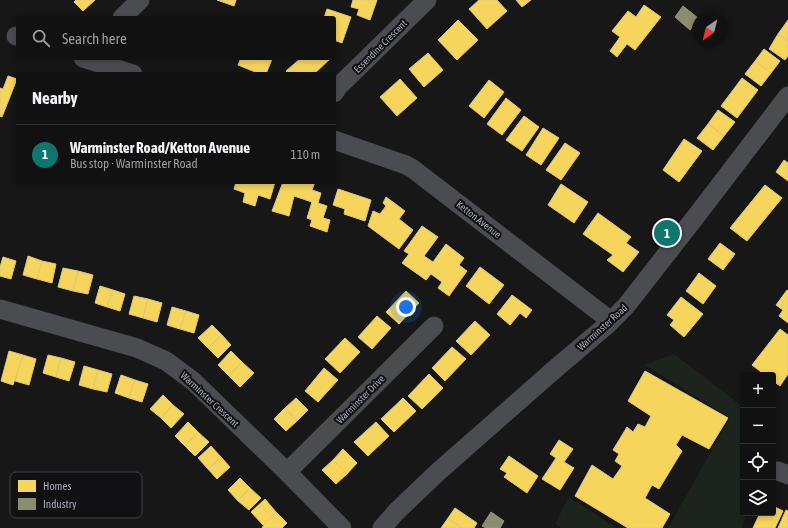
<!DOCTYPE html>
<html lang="en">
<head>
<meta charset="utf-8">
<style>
  :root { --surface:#111; --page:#1e1f1f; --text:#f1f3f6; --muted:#9c9d9f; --line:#303131; --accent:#0f766e }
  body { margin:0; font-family:"Asap Condensed",sans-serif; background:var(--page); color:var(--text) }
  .controls { position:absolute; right:12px; bottom:12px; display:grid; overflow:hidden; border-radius:4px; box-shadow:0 2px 6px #0003 }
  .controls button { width:36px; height:36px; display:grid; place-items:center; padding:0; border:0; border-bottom:1px solid var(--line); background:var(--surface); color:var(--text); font:20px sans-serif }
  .compass { position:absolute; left:692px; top:12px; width:36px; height:36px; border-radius:50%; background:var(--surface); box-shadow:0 2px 6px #0003; rotate:215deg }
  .you { position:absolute; left:406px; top:307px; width:14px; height:14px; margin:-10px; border:3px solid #fff; border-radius:50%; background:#1a73e8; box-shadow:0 0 0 6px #1a73e833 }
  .badge { display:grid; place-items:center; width:26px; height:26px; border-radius:50%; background:var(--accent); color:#fff; font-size:13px; font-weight:700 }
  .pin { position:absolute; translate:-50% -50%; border:2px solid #fff; box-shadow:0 1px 4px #0006 }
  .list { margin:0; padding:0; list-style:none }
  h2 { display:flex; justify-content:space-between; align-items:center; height:52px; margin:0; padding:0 16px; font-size:17px }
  h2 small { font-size:13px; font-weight:400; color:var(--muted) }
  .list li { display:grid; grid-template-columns:26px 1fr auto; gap:12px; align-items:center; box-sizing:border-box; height:60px; padding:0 16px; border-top:1px solid var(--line) }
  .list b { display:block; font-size:15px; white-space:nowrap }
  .list p { margin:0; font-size:13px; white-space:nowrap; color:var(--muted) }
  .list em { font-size:13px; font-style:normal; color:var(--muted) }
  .icon { flex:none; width:22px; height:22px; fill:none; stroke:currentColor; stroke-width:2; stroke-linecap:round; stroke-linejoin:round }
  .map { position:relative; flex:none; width:788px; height:528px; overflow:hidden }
  .search { position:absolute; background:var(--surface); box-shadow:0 2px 6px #0003; left:16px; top:16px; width:320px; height:44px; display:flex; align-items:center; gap:10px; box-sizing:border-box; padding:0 14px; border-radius:4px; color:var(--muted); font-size:15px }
  .panel { position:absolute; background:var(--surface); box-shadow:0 2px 6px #0003; left:16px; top:72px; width:320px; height:112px; border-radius:4px }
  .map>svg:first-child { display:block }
  .green { fill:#1d241e }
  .homes { fill:#f6d55c; stroke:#dfc978 }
  .industry { fill:#8c8c6e; stroke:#949684 }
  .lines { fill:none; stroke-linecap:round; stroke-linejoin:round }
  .minor { stroke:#4b4c50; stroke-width:19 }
  .labels { text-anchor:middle; stroke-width:4; stroke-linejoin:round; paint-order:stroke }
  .street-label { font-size:10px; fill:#a8adb8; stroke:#111113 }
  .key { fill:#111113; stroke:#3e4045; stroke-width:1 }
  .key-label { font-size:11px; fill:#a8adb8 }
</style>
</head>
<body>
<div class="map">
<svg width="788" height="528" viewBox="0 0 788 528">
  <rect width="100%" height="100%" fill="#171717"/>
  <g class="green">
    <path d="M674 354 743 407V513H747L741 528H668L730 418 645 365Z"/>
    <path d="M569 497 617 528H562L555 524Z"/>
  </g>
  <g class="homes">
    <path d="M76 0H95L83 11 74 2Z"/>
    <path d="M217 0H236L234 6Z"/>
    <path d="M353 0H377L370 20 357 15 359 9 351 7Z"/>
    <path d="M479 0H497L507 11 487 29 469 9Z"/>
    <path d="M516 0H531L522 7Z"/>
    <path d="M644 5 661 17 635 50 627 44 617 57 610 51 620 37 612 31 628 11 636 17Z"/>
    <path d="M327 9 351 17 342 43 334 40V18H324Z"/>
    <path d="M458 20 478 40 457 60 438 40Z"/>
    <path d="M788 20V41L778 34Z"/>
    <path d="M778 34 788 41V56L785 60 769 49Z"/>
    <path d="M764 49 780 61 771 73 755 61Z"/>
    <path d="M428 53 443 70 424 87 409 69Z"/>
    <path d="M241 58H270L272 59 266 74H260L238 65Z"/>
    <path d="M301 58H331L314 74H289L286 71Z"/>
    <path d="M755 61 771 73 761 86 745 74Z"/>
    <path d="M8 76 17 79 2 117 0 116V88L3 89Z"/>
    <path d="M742 78 758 90 737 118 721 106Z"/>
    <path d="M400 79 417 98 397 116 380 97Z"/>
    <path d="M489 80 504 92 484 118 469 106Z"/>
    <path d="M506 98 521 110 502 135 487 124Z"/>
    <path d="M718 110 735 122 724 136 708 124Z"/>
    <path d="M524 116 539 127 522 151 506 140Z"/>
    <path d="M708 124 724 136 713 150 697 138Z"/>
    <path d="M543 128 559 138 541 165 526 155Z"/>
    <path d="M684 139 702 151 679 182 663 170Z"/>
    <path d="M565 143 580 153 561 180 546 170Z"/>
    <path d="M784 160 788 163V181L776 172Z"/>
    <path d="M236 182H275L270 199 258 195 255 206 243 202 245 193 234 189Z"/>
    <path d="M283 182H315L312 190 321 193 318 203 327 206 323 218 330 220 327 232 310 226 312 220 307 218 312 202 294 196 289 216 272 211Z"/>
    <path d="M561 184 588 202 574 223 548 205Z"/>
    <path d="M765 185 782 198 747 241 730 228Z"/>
    <path d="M338 189 371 200 365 221 344 214 345 209 333 205Z"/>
    <path d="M386 197 405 211 399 219 413 230 399 249 368 226 373 211 380 214 386 206 383 203Z"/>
    <path d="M598 213 631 237 626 243 639 252 623 272 607 260 613 255 583 234Z"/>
    <path d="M422 226 438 237 424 256 433 262 446 244 464 258 459 265 467 271 449 296 438 288 442 282 431 274 426 280 402 263 409 254 404 251Z"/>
    <path d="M720 243 735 254 723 270 708 259Z"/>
    <path d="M28 256 42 261 37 279 23 275Z"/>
    <path d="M3 257 16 261 11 279 0 276V267Z"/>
    <path d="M42 261 56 264 52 283 37 279Z"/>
    <path d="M480 267 504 285 489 304 466 286Z"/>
    <path d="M63 268 78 271 73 291 58 287Z"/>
    <path d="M78 271 93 275 88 294 73 291Z"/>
    <path d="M699 273 716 286 703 304 686 291Z"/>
    <path d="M100 286 113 290 107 307 95 303Z"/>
    <path d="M113 290 125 294 120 311 107 307Z"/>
    <path d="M787 290 788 291V323L779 316 783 310 776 305Z"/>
    <path d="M406 291 419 303 399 324 386 312Z"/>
    <path d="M512 295 532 310 526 318 520 313 510 325 497 314Z"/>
    <path d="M134 296 148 299 143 318 129 314Z"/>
    <path d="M681 297 703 314 684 337 670 325 674 320 667 315Z"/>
    <path d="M148 299 162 303 157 322 143 318Z"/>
    <path d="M172 307 186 311 180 329 167 325Z"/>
    <path d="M186 311 199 315 194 333 180 329Z"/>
    <path d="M377 316 391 328 372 349 358 337Z"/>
    <path d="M475 321 490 335 471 355 456 341Z"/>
    <path d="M212 325 222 335 208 348 198 338Z"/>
    <path d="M780 329 788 335V374L780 386 773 381V375H765L752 365Z"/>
    <path d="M222 335 231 345 218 358 208 348Z"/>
    <path d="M345 338 360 352 340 373 325 359Z"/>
    <path d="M452 347 466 359 445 381 432 368Z"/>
    <path d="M9 351 23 355 13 385 1 381Z"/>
    <path d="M231 351 242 362 229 376 218 365Z"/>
    <path d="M23 355 36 359 29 385 15 381Z"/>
    <path d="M48 355 61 358 56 377 43 373Z"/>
    <path d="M61 358 75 362 69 381 56 377Z"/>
    <path d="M242 362 254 373 240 387 229 376Z"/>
    <path d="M84 366 98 370 93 389 79 385Z"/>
    <path d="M324 368 338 380 318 402 305 391Z"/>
    <path d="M98 370 112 374 107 392 93 389Z"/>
    <path d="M645 371 728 418 709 449 682 435 676 445 682 451 659 489 652 485 645 498 670 514 662 528H628L575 496 592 465 613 479 622 466 615 461 619 454 613 450 627 427 633 432 638 424 645 427 651 416 628 401Z"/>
    <path d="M429 374 443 388 422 409 408 396Z"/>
    <path d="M121 375 135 380 129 398 115 393Z"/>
    <path d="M135 380 148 384 142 402 129 398Z"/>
    <path d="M163 395 173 405 161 418 150 409Z"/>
    <path d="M296 398 308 410 297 421 285 408Z"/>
    <path d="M403 398 416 411 394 432 381 419Z"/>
    <path d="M173 405 184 414 171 428 161 418Z"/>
    <path d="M285 408 297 421 286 431 274 419Z"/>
    <path d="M188 422 198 432 185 446 175 436Z"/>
    <path d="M376 422 389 436 368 456 354 442Z"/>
    <path d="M198 432 209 442 195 456 185 446Z"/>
    <path d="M559 440 573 449 564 462 574 468 560 490 542 479 556 458 550 454Z"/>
    <path d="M211 446 221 457 208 469 198 458Z"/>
    <path d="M343 449 357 463 347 474 333 460Z"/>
    <path d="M509 456 538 476 527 493 504 477 507 473 500 469Z"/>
    <path d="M221 457 230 467 217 479 208 469Z"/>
    <path d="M333 460 347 474 336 484 322 470Z"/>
    <path d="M240 478 250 488 238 501 228 490Z"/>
    <path d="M250 488 261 498 249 510 238 501Z"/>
    <path d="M265 499 276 512 263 525 251 512Z"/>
    <path d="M773 506 783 511 775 528H753L760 513H773Z"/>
    <path d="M455 508 477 523 474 528H462L448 518Z"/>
    <path d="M786 510 788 511V528H778Z"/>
    <path d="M276 512 287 523 282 528H262L264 525H263Z"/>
    <path d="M448 518 462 528H441Z"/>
  </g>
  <g class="industry">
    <path d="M683 6 698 18 690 30 675 17Z"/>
    <path d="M491 512 504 521 500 528H486L482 526Z"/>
  </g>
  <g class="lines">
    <g class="minor">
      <path d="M122 18 140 0"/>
      <path d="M16 36H18"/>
      <path d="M83 58 133 74"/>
      <path d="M334 93 338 87 427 0"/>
      <path d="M334 140 406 165 413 169 611 321"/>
      <path d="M0 309 137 348 166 361 193 381 287 472 342 528"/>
      <path d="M778 471 788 475"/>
      <path d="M287 472 434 326"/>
      <path d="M382 528 396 512 439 471 555 369 607 325 626 306 697 215 788 96"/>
    </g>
  </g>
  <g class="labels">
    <g class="street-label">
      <text transform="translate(380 46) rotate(-45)" y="4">Essendine Crescent</text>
      <text transform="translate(479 219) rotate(38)" y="4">Ketton Avenue</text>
      <text transform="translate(602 327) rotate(-42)" y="4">Warminster Road</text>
      <text transform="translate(210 399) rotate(43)" y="4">Warminster Crescent</text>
      <text transform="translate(360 399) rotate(-45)" y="4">Warminster Drive</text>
    </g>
  </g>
  <rect x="10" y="472" width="132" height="46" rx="6" class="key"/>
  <rect x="18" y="480" width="18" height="12" fill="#f6d55c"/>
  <rect x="18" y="498" width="18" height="12" fill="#8c8c6e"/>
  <g class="key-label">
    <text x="43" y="490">Homes</text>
    <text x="43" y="508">Industry</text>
  </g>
</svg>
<div class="controls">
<button>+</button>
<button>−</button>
<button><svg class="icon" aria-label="locate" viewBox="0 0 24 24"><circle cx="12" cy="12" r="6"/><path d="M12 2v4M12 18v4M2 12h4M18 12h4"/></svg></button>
<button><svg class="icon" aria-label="layers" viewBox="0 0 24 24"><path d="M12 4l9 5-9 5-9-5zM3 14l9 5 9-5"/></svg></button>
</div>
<svg class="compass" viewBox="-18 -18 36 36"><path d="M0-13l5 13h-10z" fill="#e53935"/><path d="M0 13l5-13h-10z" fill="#9c9d9f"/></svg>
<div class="you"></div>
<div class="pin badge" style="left:667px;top:233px">1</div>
<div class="search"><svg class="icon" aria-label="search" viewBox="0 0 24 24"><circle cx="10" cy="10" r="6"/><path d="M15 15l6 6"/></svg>Search here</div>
<section class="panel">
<h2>Nearby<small></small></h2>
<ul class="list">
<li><span class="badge">1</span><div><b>Warminster Road/Ketton Avenue</b><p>Bus stop · Warminster Road</p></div><em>110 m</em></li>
</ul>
</section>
</div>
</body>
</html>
